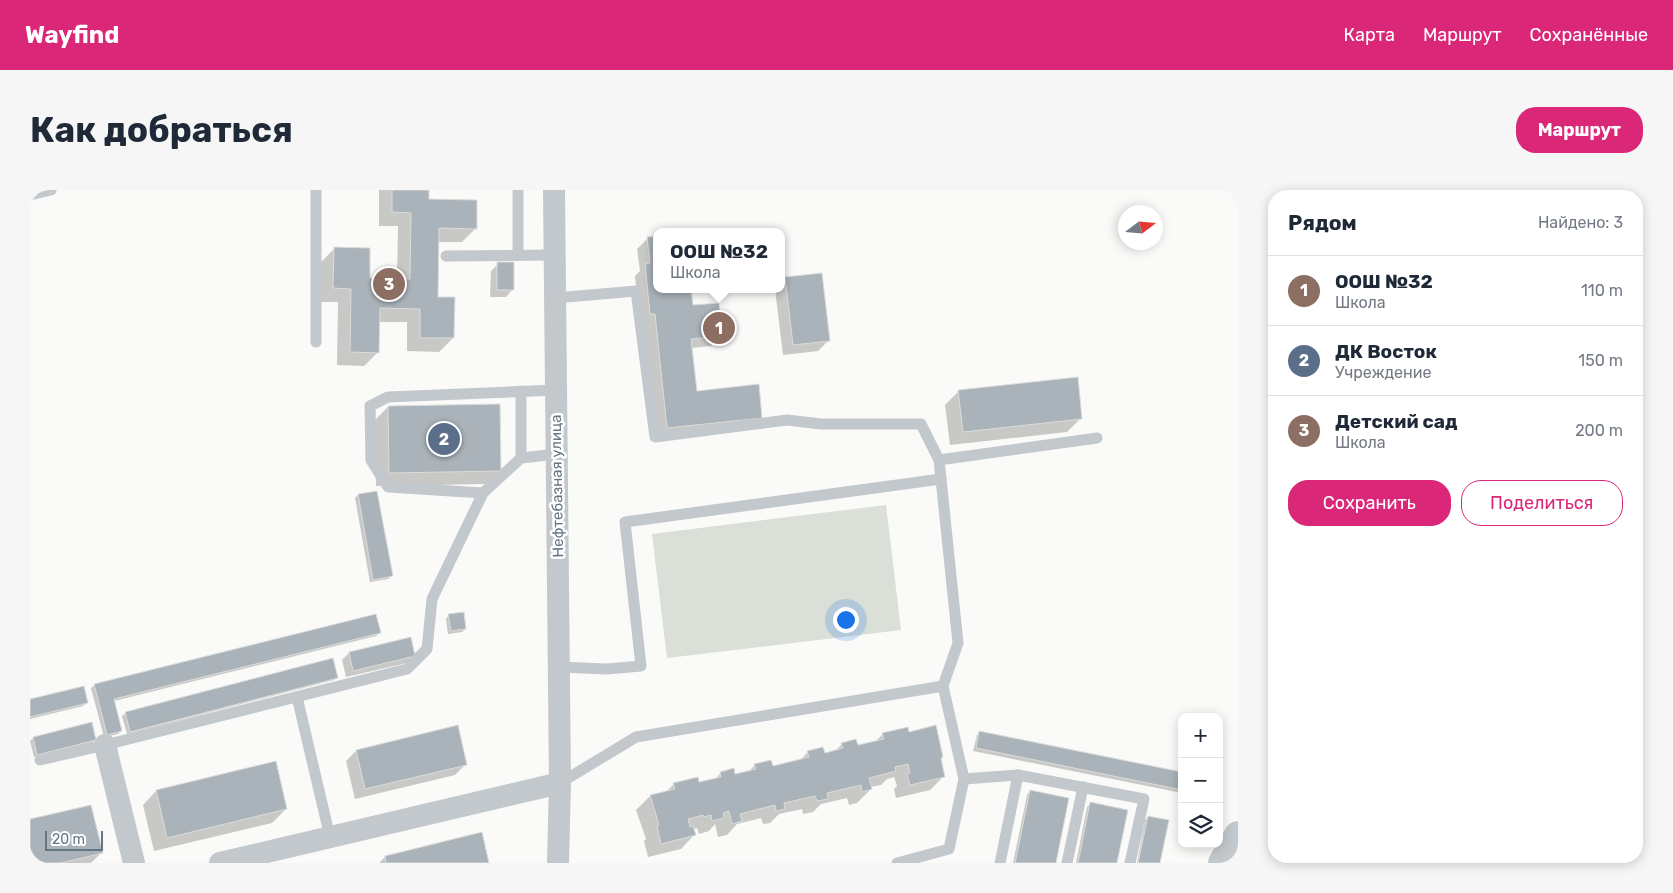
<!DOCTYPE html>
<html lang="ru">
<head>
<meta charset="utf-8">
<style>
  :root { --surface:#fff; --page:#f6f6f7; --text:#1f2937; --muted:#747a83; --line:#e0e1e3; --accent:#db2777 }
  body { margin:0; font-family:Rubik,sans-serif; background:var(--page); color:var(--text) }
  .controls { position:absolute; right:15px; bottom:15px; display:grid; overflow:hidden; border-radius:10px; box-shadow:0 2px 12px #0003 }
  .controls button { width:45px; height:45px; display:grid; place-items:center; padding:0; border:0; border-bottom:1px solid var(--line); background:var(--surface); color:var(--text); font:25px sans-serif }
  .compass { position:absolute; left:1088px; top:15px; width:45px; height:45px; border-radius:50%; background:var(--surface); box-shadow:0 2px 12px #0003; rotate:74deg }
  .scale { position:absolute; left:15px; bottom:12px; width:58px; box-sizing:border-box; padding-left:5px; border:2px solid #657683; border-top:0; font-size:14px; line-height:18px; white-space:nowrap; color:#657683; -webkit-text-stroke:4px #fff; paint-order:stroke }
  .you { position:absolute; left:815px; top:429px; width:18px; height:18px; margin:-12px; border:4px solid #fff; border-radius:50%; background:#1a73e8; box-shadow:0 0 0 8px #1a73e833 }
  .badge { display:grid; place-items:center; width:32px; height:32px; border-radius:50%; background:var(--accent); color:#fff; font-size:16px; font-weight:700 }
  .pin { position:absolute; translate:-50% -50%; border:2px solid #fff; box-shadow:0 1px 5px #0006 }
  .popup { position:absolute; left:623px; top:38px; width:132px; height:65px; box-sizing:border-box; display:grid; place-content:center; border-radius:10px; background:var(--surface); filter:drop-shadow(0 1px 4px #0005); font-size:16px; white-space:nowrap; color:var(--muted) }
  .popup b { font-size:19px; color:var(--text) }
  .popup::after { content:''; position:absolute; left:50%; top:100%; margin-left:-10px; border:10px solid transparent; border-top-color:var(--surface) }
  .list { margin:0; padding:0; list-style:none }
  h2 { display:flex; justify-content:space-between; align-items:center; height:65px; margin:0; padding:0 20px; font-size:21px }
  h2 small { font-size:16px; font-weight:400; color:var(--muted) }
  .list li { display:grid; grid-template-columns:32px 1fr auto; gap:15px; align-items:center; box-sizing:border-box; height:70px; padding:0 20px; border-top:1px solid var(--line) }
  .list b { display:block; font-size:19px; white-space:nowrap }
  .list p { margin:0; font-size:16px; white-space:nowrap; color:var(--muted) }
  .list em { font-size:16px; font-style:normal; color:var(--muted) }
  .actions { display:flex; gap:10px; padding:15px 20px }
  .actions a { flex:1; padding:11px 0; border:1px solid var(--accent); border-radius:20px; text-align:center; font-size:18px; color:var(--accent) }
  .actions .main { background:var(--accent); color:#fff }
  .icon { flex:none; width:28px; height:28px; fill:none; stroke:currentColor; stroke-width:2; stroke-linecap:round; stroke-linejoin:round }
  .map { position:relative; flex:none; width:1208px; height:673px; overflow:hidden; border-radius:20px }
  header { display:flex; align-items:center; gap:30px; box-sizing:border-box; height:70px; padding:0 25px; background:var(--accent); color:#fff }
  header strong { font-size:24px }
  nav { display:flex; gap:28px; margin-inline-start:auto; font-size:18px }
  .intro { display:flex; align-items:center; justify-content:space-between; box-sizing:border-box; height:120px; padding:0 30px }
  h1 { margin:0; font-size:35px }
  .button { padding:12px 22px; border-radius:20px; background:var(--accent); color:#fff; font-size:18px; font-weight:700 }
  main { display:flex; gap:30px; padding:0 30px }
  aside { flex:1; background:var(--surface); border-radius:20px; box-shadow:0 2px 12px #0003 }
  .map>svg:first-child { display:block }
  .green { fill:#dadfd7 }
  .shadow { fill:#0003 }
  .building { fill:#aab3b9; stroke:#dcdcda }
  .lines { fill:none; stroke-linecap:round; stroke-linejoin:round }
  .service { stroke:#c3c8cc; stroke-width:11 }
  .minor { stroke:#c3c8cc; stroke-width:22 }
  .tertiary { stroke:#c3c8cc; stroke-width:28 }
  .labels { text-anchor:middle; stroke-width:5; stroke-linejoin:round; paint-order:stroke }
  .street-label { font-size:15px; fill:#657683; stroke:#fff }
</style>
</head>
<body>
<header>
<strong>Wayfind</strong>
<nav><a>Карта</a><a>Маршрут</a><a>Сохранённые</a></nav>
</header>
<div class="intro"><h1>Как добраться</h1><a class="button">Маршрут</a></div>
<main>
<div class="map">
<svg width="1208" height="673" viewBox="0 0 1208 673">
  <rect width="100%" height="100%" fill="#fafaf8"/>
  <path class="green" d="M856 315 871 440 637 468 622 344Z"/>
  <g class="shadow">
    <path d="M349 0H398L397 11 446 38 432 52H408L407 108 423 148 409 162 377 161V132H348V162L334 176 307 175 308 112H289L290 73 304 59 339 90H367L368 36H349Z"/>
    <path d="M626 47V99L662 117 691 146 681 156 661 158 666 202 731 228 626 248 610 134 605 86 610 81 607 59 618 48Z"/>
    <path d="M468 74 483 99 476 107H460L461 81Z"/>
    <path d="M755 88 799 150 788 161 753 165 745 99H752V92Z"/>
    <path d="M929 201 1051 228 1037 242 920 255 915 215Z"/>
    <path d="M358 217 470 280 456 294 346 296 344 231Z"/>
    <path d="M328 305 361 386 358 389 340 392 325 308Z"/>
    <path d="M419 425 435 439 432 442 418 444 416 429Z"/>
    <path d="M349 443 346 446 84 511 91 540 88 544 74 547 61 498 65 495Z"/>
    <path d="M319 463 384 466 377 473 316 487 312 470Z"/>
    <path d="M307 487 304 490 97 544 92 526 96 523Z"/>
    <path d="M0 511 56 513 53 516 0 529Z"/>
    <path d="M950 542 1152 583V603L943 561 947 545Z"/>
    <path d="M878 543 910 569 914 586 900 600 866 608 864 599 867 596 864 587 857 589 851 595 840 597 841 599 827 613 819 615 817 608 791 614 783 622 773 624 772 619 749 624 740 633 733 634 731 628 707 634 697 645 688 647 685 634 679 641 669 644 667 638 663 639 664 645 651 659 618 667 614 651 616 649 606 620 620 606 635 603 644 594H668L684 590 691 583 705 585 718 582 725 575 742 577 769 571 778 562 794 564 804 562 812 554 827 556 845 552 853 544Z"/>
    <path d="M3 548 65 550 62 553 4 567 0 551Z"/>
    <path d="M326 561 436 574 425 585 325 609 316 571Z"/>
    <path d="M126 601 256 619 242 633 124 661 113 615Z"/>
    <path d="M1000 601 1025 673H983L997 605Z"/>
    <path d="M1060 614 1086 673H1046L1057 617Z"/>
    <path d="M1118 627 1129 673H1107L1115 630Z"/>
    <path d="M0 631 71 663 61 673H0Z"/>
    <path d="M355 667 458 673H349Z"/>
  </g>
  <g class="building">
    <path d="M362 0H399V9L447 10V39L409 38 408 107H425L424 148H390V119L350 118 349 163 320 162 321 99 303 98 304 57 340 58V88L380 89 381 23 362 22Z"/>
    <path d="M626 46V99H661L663 115 689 113 693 146 661 149 667 201 729 194 732 228 637 238 625 124H620L615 74 620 73 617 47Z"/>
    <rect x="467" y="72" width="17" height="28"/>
    <path d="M792 83 800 151 763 155 755 87Z"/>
    <path d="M1048 187 1052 229 933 242 928 200Z"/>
    <path d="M470 214 471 281 359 283 358 216Z"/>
    <path d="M347 301 363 386 343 390 328 304Z"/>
    <path d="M434 422 436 439 421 441 418 424Z"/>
    <path d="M346 424 351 443 84 509 92 541 77 545 64 494Z"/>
    <path d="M381 447 385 466 323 481 319 462Z"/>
    <path d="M303 468 308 488 100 542 95 522Z"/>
    <path d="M54 496 58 513 0 527V509Z"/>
    <path d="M62 532 66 550 7 565 3 547Z"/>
    <path d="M428 535 437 575 335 599 326 560Z"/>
    <path d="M906 535 913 567 911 568 915 587 880 595 877 584 880 583 878 574 865 577 866 581 839 588 842 599 832 602 831 595 797 603 798 609 787 611 785 606 754 613 755 619 746 621 745 615 710 624 712 631 702 634 699 621 693 623 694 628 682 631 681 625 674 627 673 625 658 629 660 637 663 636 666 645 631 654 627 636 629 635 620 605 645 599 643 593 668 587 669 592 691 587 690 582 704 578 705 584 726 579 724 574 741 570 743 576 779 567 777 561 793 557 795 563 813 558 811 553 826 549 828 555 854 549 852 543 878 537 879 542Z"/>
    <path d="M949 541 1152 582V600L946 558Z"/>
    <path d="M246 571 257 619 137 648 126 600Z"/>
    <path d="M1189 590 1193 591 1190 608 1189 607Z"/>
    <path d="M1000 600 1039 608 1026 673H985Z"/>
    <path d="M1060 612 1098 620 1087 673H1048Z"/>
    <path d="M61 615 73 663 31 673H0V629Z"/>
    <path d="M1118 626 1139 630 1130 673H1108Z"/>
    <path d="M452 642 459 673H356L355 666Z"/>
  </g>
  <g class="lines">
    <g class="service">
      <path d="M488 0V65"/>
      <path d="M0 5 21 0"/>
      <path d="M416 66 524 65"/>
      <path d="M525 108 606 101 625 247 757 230 791 234H891L909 270"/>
      <path d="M286 152V0"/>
      <path d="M491 201V268"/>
      <path d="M453 303 358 297 341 270 340 216 358 207 526 200"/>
      <path d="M529 477 577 479 611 476 595 332 911 289"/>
      <path d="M267 507 300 647"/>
      <path d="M10 570 75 555 377 479 397 459 402 409 453 303 491 268 527 264"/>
      <path d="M934 589 988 585 1114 609 1100 673"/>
      <path d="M530 593 606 547 913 496"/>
      <path d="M867 673 919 659 934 589 913 496 928 453 909 270 1067 248"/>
      <path d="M970 673 988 585"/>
      <path d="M1037 673 1053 597"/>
    </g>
    <g class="minor">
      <path d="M524 0 530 593 528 673"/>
      <path d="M75 555 104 673"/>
      <path d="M190 673 530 593"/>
    </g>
    <path class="tertiary" d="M1192 673 1208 645"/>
  </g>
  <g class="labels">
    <g class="street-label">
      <text transform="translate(527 296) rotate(-91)" y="5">Нефтебазная улица</text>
    </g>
  </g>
</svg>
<div class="controls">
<button>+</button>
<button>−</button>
<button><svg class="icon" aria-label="layers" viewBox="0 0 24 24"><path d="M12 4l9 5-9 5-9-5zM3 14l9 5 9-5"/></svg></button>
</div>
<svg class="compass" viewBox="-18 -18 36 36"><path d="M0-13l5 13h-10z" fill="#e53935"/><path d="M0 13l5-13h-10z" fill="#747a83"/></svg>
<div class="scale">20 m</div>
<div class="you"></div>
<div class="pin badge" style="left:689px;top:138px;background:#8d6e63">1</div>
<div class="popup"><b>ООШ №32</b>Школа</div>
<div class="pin badge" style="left:414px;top:249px;background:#5c6f8a">2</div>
<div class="pin badge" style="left:359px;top:94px;background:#8d6e63">3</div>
</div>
<aside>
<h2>Рядом<small>Найдено: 3</small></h2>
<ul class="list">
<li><span class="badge" style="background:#8d6e63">1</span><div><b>ООШ №32</b><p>Школа</p></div><em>110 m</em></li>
<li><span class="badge" style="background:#5c6f8a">2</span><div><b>ДК Восток</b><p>Учреждение</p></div><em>150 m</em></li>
<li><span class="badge" style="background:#8d6e63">3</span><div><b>Детский сад</b><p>Школа</p></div><em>200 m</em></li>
</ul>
<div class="actions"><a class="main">Сохранить</a><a>Поделиться</a></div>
</aside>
</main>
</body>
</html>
